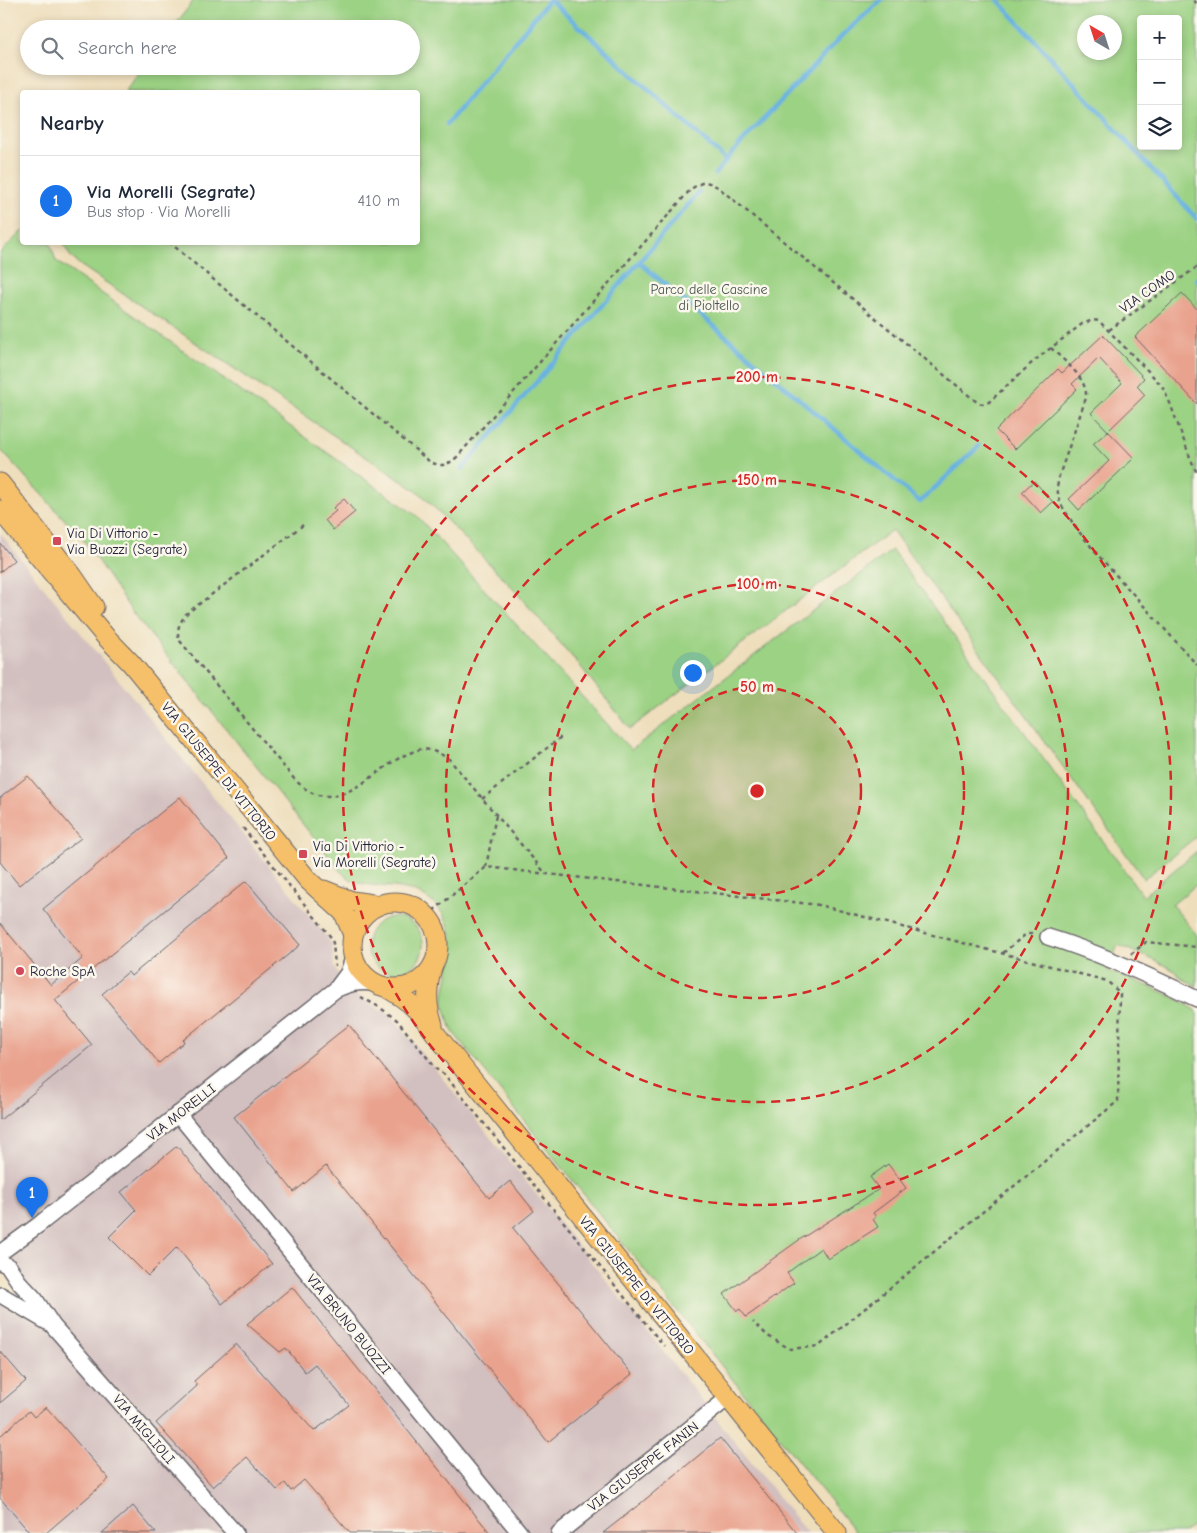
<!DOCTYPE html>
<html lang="en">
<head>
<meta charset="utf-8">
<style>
  :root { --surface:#fff; --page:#f2f2f3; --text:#1f2937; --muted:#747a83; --line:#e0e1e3; --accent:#1a73e8 }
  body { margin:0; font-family:"Comic Neue",sans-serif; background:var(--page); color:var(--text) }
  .controls { position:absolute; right:15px; top:15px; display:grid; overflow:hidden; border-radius:5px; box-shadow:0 2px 8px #0003 }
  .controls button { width:45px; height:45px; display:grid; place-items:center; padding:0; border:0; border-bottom:1px solid var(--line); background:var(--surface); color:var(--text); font:25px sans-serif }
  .compass { position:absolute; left:1077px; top:15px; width:45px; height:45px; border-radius:50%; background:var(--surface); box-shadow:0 2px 8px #0003; rotate:321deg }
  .you { position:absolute; left:692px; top:672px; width:18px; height:18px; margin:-12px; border:4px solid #fff; border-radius:50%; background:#1a73e8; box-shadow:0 0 0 8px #1a73e833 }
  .badge { display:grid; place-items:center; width:32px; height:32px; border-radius:50%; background:var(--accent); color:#fff; font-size:16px; font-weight:700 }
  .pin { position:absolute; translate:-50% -41px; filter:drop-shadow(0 1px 2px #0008) }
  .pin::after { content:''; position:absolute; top:26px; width:18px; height:15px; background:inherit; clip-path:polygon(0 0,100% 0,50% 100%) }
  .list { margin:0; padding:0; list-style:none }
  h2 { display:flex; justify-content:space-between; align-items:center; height:65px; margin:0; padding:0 20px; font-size:21px }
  h2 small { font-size:16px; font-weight:400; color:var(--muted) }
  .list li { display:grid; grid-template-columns:32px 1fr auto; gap:15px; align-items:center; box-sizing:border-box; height:90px; padding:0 20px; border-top:1px solid var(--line) }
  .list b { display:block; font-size:19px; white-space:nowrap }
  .list p { margin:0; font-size:16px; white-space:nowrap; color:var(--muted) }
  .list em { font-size:16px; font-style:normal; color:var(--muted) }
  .icon { flex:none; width:28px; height:28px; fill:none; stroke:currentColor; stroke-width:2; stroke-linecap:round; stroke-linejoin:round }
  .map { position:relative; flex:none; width:1197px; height:1533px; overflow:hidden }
  .search { position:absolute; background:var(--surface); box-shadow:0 2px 8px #0003; left:20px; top:20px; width:400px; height:55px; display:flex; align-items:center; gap:12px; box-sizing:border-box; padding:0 18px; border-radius:28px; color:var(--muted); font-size:19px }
  .panel { position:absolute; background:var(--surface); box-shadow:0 2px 8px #0003; left:20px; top:90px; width:400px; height:155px; border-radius:5px }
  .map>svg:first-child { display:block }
  .industrial { fill:#d2bfbf }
  .green { fill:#9cd284; stroke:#5f7a60; fill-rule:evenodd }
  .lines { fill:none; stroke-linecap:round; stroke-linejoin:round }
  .stream { stroke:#69b2e1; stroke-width:4.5 }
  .building { fill:#e9a28d }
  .minor-casing { stroke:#696468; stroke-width:18 }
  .major-casing { stroke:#696468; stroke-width:21 }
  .path { stroke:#696468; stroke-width:2.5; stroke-dasharray:4 4; stroke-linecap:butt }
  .minor { stroke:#fff; stroke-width:15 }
  .major { stroke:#f6c06b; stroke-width:19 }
  .ring { fill:none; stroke:#d62828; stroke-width:2.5; stroke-dasharray:9 6 }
  .poi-dot { fill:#d1495b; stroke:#fbf7ec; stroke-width:2 }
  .labels { text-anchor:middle; stroke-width:5; stroke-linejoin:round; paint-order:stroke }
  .park-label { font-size:14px; fill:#475751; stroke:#fbf7ec }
  .street-label { font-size:14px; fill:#22223b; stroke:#fbf7ec }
  .poi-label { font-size:14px; fill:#22223b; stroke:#fbf7ec; text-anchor:start }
  .centre { fill:#d62828; stroke:#fbf7ec; stroke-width:2.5 }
  .ring-label { font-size:15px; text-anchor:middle; font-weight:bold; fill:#d62828; stroke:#fbf7ec; stroke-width:5; stroke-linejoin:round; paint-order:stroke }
</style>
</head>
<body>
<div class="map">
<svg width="1197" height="1533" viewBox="0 0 1197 1533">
  <rect width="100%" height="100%" fill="#fbf7ec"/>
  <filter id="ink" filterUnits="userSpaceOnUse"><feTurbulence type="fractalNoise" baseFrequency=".02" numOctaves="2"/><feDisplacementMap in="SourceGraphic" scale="10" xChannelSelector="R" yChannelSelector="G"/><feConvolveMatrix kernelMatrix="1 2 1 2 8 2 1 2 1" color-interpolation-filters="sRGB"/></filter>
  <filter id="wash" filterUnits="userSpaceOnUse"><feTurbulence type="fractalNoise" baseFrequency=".0096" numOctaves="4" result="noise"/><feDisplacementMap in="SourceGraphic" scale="20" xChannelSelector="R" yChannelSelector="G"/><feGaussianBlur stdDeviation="1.12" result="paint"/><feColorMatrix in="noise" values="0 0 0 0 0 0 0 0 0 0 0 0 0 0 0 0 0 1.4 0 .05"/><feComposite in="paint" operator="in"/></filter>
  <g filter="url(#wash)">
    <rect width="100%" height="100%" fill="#eedebc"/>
    <path class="industrial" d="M0 533 332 944 334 966 343 983 353 993 391 1015 639 1321 807 1533H0V1305L15 1292 20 1278 0 1255Z"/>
    <g class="green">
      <path d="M194 0H1197V836L1144 879 892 530 630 729 581 667 508 583 421 494 80 265 71 257 63 243 418 242V92H125L144 66H411V29H172ZM1141 19H1178V146H1141ZM1084 22H1114V52H1084Z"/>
      <path d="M22 231V242L50 243 56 261 417 516 631 750 892 550 1143 896 1197 851V884L1172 905 1197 935V986L1181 978 1175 971 1156 961 1118 945 1108 971C1138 982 1171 993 1197 1011V1522L1183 1533H856L453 1032C448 1019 443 1008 444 995 445 985 449 974 450 964 455 937 450 913 425 897 402 882 378 890 355 881 350 880 346 876 342 873L133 613 85 542 0 449V253Z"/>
      <circle cx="395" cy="945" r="28"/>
    </g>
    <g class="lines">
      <g class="stream">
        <path d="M550 0 726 160"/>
        <path d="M998 0 1197 219"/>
        <path d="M447 124 549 0"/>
        <path d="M715 174 732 153 841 37 881 0"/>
        <path d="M639 262 920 502 979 446"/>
        <path d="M1197 279V280"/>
        <path d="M462 469 699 192"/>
      </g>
    </g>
    <g id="blocks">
      <g class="building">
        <path d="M1182 293 1197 309V404L1135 337Z"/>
        <path d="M1103 335 1144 378 1137 386 1145 395 1108 431 1091 413 1122 383 1099 358 1072 384 1077 389 1015 449 996 430 1058 369 1062 373Z"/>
        <path d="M1108 431 1134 458 1079 510 1069 499 1109 461 1093 444Z"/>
        <path d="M1034 481 1053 502 1041 513 1022 492Z"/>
        <path d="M344 499 355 512 333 530 325 520 336 511 333 508Z"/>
        <path d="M0 543 14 560 0 572Z"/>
        <path d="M28 776 81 838 19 885 0 862V798Z"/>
        <path d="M180 797 229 858 55 1000 92 1045 0 1120V923L51 985 83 958 43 909Z"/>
        <path d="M246 881 300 945 183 1040 184 1042 159 1063 102 994 128 972 131 976Z"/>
        <path d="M349 1025 489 1198 510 1181 534 1211 513 1228 632 1374 548 1442 326 1166 294 1192 234 1117Z"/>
        <path d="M177 1146 272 1264 222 1304 177 1247 148 1276 109 1237 136 1210 121 1192Z"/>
        <path d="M888 1164 906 1188 873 1213 876 1217 873 1219 878 1227 828 1259 821 1248 787 1273 794 1283 746 1317 740 1309 737 1311 724 1294 799 1240 879 1189 870 1177Z"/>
        <path d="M292 1287 437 1467 490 1533H350L304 1480 291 1491 285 1483 277 1490 247 1457 213 1487 156 1423 197 1386 194 1381 236 1344 314 1431 349 1405 315 1364 305 1372 286 1348 280 1352 247 1324Z"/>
        <path d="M0 1351 26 1381 0 1403Z"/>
        <path d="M46 1407 109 1479 46 1533H30L0 1498V1436L29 1411 34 1417Z"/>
        <path d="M720 1438 797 1533H603L641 1503Z"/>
        <path d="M133 1506 156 1533H102Z"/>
      </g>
    </g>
  </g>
  <g filter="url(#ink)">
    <use href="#blocks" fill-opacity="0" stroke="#696468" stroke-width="1"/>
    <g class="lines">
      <defs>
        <g id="minor">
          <path d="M1048 937C1100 953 1148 975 1197 999"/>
          <path d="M336 989 348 973 353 958"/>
          <path d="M178 1114 520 1533"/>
          <path d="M0 1253 37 1226 335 990C348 984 358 981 373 983"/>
          <path d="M0 1261 9 1267 19 1282 35 1299 53 1326 235 1533"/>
          <path d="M1 1295 47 1322"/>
          <path d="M559 1533 728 1398"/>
        </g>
        <g id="major">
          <path d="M0 483 72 575 94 607"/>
          <path d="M0 510 105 636 131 663 308 880 344 913 353 935"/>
          <path d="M324 890 352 901 379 905"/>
          <circle cx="395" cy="945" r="43"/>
          <path d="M432 968C426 989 426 1005 433 1025"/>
          <path d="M387 988C413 1003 421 1013 438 1037L837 1533"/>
        </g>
      </defs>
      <use href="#minor" class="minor-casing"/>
      <use href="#major" class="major-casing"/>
      <g class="path">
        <path d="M1194 0 1197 4"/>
        <path d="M169 242 430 462C443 467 446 466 457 457L691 189C703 181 707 180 719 188L978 403 983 404 989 402 1034 361 1082 324 1093 320 1099 321 1150 373 1162 386 1170 403 1191 460 1197 473"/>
        <path d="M1109 330 1197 267"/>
        <path d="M1051 348C1064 361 1088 378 1086 398L1059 476 1057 488 1060 503 1076 528 1097 554 1197 665"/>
        <path d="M303 525 186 614C180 623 175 630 180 641L295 780C302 786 309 793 318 795 351 802 378 768 405 755 411 753 417 749 424 749 433 750 441 754 449 759L546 874"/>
        <path d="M482 799 561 737"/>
        <path d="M243 828 330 936 333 943 335 966"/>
        <path d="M486 867 496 815"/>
        <path d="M427 916 486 867 819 905 1107 981 1120 993 1118 1101 819 1346 790 1349 768 1336 753 1322"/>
        <path d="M1003 953 1026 934H1034"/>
        <path d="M1131 954 1146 942 1197 947"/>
        <path d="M361 997 379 1007 397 1020 438 1071 444 1074 664 1346"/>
      </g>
      <use href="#minor" class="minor"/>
      <use href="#major" class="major"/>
    </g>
  </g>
  <circle cx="757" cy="791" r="104" fill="#d62828" fill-opacity=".12"/>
  <g class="ring">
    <circle cx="757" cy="791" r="104"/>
    <circle cx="757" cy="791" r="207"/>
    <circle cx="757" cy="791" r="311"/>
    <circle cx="757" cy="791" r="414"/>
  </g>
  <g class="poi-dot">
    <rect x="52" y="536" width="10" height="10" rx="2.5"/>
    <rect x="298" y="849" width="10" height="10" rx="2.5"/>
    <circle cx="20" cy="971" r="5"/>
  </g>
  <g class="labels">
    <g class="park-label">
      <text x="709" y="294">Parco delle Cascine<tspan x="709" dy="16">di Pioltello</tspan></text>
    </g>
    <g class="street-label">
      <text transform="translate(1147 291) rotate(-35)" y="5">VIA COMO</text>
      <text transform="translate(219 771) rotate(51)" y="5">VIA GIUSEPPE DI VITTORIO</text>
      <text transform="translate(181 1112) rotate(-38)" y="5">VIA MORELLI</text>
      <text transform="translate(637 1285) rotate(51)" y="5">VIA GIUSEPPE DI VITTORIO</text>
      <text transform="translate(349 1324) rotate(51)" y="5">VIA BRUNO BUOZZI</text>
      <text transform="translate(144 1429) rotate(49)" y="5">VIA MIGLIOLI</text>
      <text transform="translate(643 1466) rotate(-38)" y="5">VIA GIUSEPPE FANIN</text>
    </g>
    <g class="poi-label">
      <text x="67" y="538">Via Di Vittorio -<tspan x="67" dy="16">Via Buozzi (Segrate)</tspan></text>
      <text x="313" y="851">Via Di Vittorio -<tspan x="313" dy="16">Via Morelli (Segrate)</tspan></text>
      <text x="30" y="976">Roche SpA</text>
    </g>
  </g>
  <circle cx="757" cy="791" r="8" class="centre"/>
  <g class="ring-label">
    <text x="757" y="382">200 m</text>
    <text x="757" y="485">150 m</text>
    <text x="757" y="589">100 m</text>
    <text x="757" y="692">50 m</text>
  </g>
</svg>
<div class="controls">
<button>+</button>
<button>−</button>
<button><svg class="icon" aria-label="layers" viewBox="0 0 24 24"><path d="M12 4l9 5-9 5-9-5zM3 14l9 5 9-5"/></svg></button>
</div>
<svg class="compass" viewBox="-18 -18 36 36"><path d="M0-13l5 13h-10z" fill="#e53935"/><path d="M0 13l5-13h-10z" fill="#747a83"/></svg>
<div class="you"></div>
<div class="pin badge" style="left:32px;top:1218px">1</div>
<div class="search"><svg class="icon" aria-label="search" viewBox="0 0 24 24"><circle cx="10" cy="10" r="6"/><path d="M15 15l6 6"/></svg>Search here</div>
<section class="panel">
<h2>Nearby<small></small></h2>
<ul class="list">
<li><span class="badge">1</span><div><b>Via Morelli (Segrate)</b><p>Bus stop · Via Morelli</p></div><em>410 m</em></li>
</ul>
</section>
</div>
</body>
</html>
